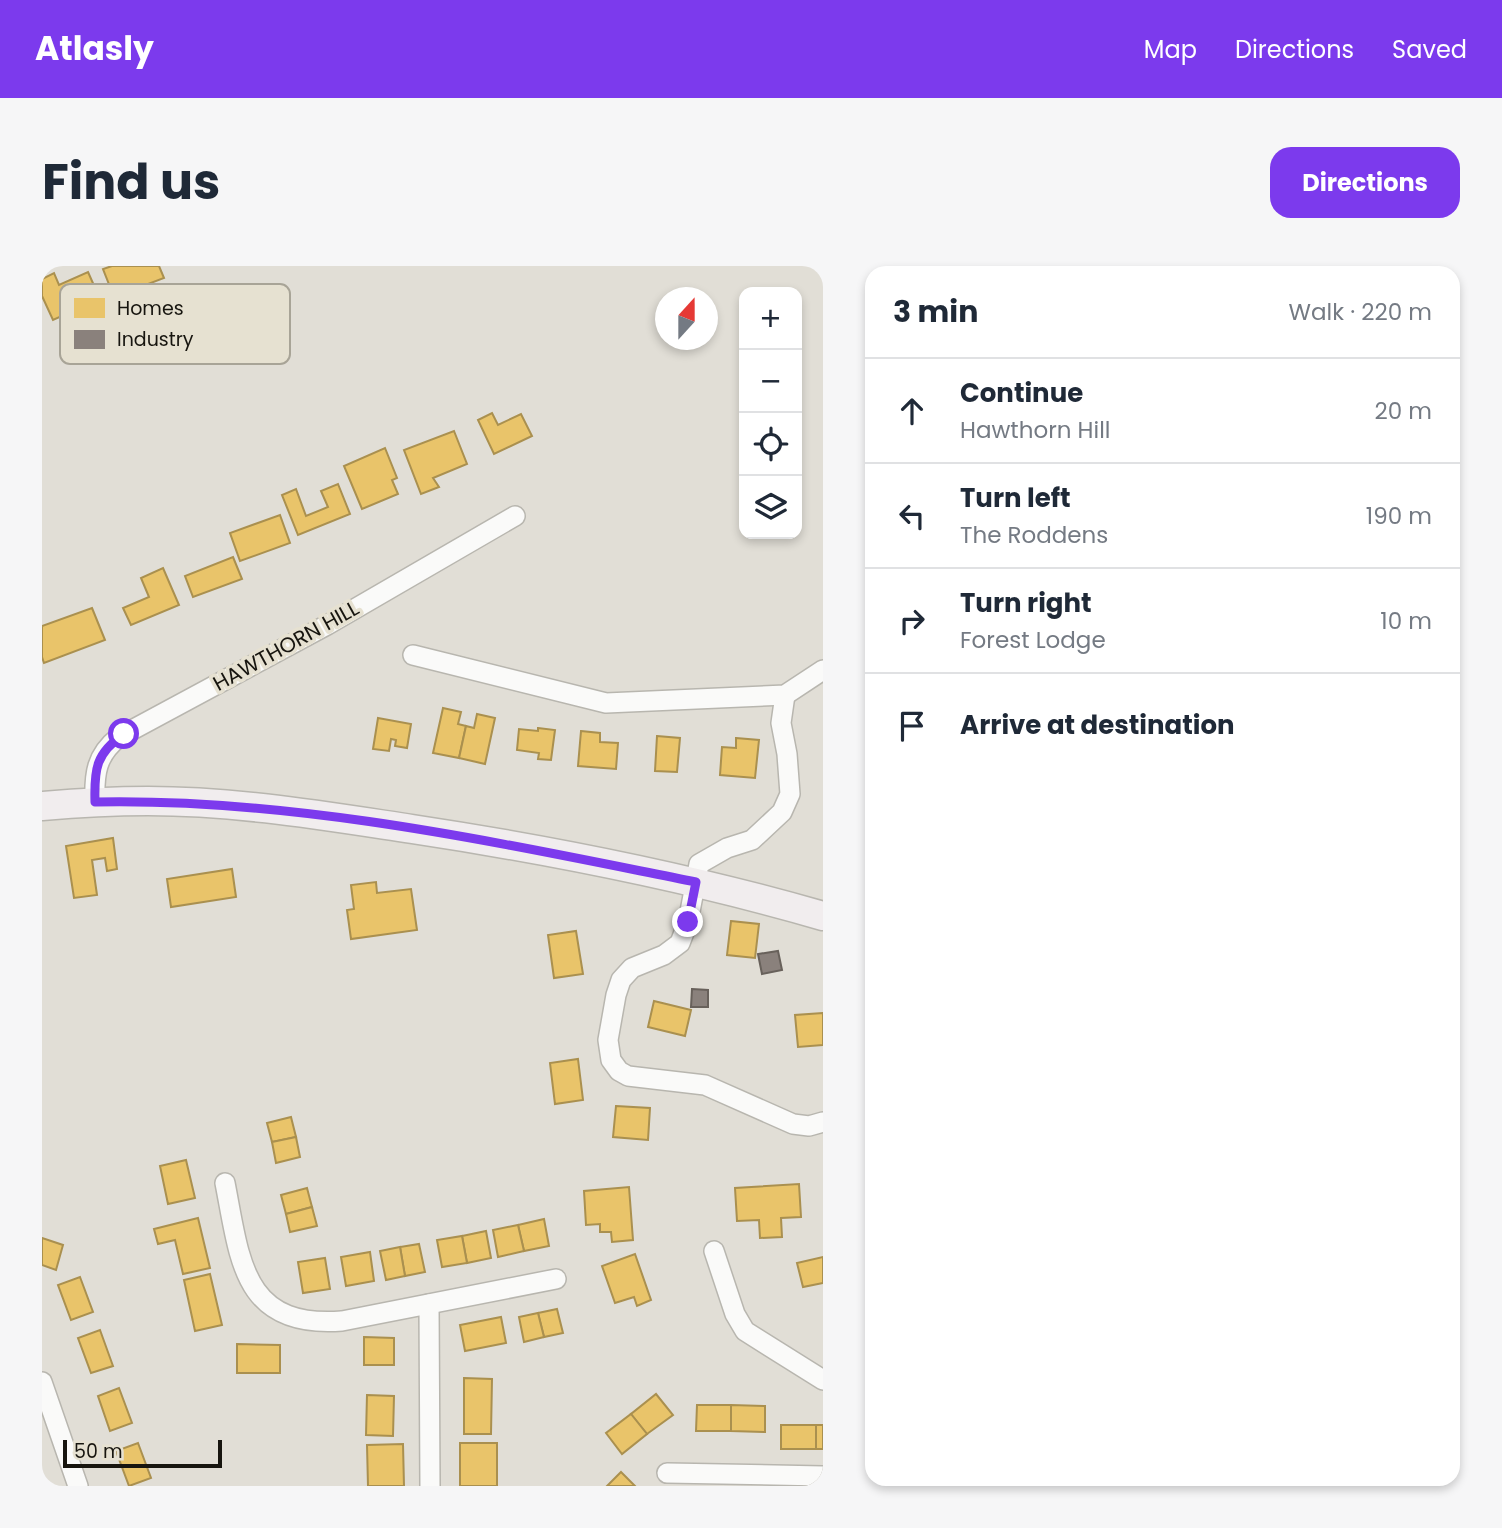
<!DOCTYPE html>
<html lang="en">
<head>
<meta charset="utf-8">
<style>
  :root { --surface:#fff; --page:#f6f6f7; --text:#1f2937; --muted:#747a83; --line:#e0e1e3; --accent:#7c3aed }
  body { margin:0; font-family:Poppins,sans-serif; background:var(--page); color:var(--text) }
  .controls { position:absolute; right:21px; top:21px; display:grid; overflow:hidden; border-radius:14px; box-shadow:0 4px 10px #0003 }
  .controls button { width:63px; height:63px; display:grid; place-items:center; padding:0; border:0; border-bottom:2px solid var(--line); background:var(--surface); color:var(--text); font:35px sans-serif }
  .compass { position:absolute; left:613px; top:21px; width:63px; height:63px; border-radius:50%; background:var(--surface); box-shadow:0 4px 10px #0003; rotate:21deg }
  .scale { position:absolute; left:21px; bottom:18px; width:159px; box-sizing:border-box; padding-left:7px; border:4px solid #17150f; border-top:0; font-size:19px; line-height:24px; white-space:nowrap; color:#17150f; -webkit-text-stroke:5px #e6e1d1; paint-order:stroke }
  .stop { position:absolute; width:21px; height:21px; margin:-16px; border:5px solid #7c3aed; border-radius:50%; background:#fff }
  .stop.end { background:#7c3aed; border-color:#fff; box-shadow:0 2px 7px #0008 }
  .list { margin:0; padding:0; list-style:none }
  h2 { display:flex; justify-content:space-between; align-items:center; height:91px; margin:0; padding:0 28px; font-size:30px }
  h2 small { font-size:23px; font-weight:400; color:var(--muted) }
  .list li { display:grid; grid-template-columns:46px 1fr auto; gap:21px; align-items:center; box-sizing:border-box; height:105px; padding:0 28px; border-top:2px solid var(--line) }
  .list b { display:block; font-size:26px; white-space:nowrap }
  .list p { margin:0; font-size:23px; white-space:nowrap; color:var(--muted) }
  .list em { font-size:23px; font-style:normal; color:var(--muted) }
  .icon { flex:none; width:38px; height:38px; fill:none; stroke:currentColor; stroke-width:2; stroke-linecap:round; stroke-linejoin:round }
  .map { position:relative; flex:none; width:781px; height:1220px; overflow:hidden; border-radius:21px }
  header { display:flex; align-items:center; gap:42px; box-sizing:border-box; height:98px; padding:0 35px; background:var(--accent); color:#fff }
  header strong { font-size:33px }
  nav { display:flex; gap:38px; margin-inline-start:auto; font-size:24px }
  .intro { display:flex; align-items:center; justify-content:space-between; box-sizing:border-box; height:168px; padding:0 42px }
  h1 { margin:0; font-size:49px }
  .button { padding:18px 32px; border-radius:21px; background:var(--accent); color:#fff; font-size:24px; font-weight:700 }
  main { display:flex; gap:42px; padding:0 42px }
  aside { flex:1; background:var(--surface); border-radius:21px; box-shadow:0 4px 10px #0003 }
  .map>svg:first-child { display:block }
  .homes { fill:#e9c46a; stroke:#aa904f; stroke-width:2 }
  .industry { fill:#8a817c; stroke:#68615b; stroke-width:2 }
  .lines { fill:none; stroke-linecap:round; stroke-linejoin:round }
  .street-casing { stroke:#b8b6af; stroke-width:22 }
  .secondary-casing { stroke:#b8b6af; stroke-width:31 }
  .street { stroke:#fafaf9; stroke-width:19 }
  .secondary { stroke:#f1edee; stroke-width:28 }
  .route { stroke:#7c3aed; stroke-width:9 }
  .labels { text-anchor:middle; stroke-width:7; stroke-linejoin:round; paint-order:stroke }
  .street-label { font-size:21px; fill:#17150f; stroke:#e6e1d1 }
  .key { fill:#e6e1d1; stroke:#a8a497; stroke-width:2 }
  .key-label { font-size:19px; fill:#17150f }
</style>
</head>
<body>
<header>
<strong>Atlasly</strong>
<nav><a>Map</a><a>Directions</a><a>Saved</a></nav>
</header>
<div class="intro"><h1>Find us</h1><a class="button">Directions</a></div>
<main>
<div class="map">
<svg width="781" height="1220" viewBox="0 0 781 1220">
  <rect width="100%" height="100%" fill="#e1ded6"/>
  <g class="homes">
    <path d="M70 0H117L122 12 72 31 61 3Z"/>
    <path d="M46 6 58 33 11 54 0 30V13L12 7 17 19Z"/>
    <path d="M450 147 456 159 479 148 490 170 452 188 436 154Z"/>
    <path d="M412 165 425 198 391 212 397 221 379 228 362 184Z"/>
    <path d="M343 182 355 212 350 214 356 228 320 243 302 200Z"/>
    <path d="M296 218 308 248 256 269 240 229 254 223 264 250 286 241 279 225Z"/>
    <path d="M238 249 248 277 198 295 188 267Z"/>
    <path d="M191 291 200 313 151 331 143 310Z"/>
    <path d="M121 302 137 339 89 359 81 342 107 331 99 312Z"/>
    <path d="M50 342 63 374 2 397 0 391V360Z"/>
    <path d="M401 442 419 446 416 458 424 460 417 492 391 487Z"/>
    <path d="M435 448 453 452 443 498 417 492 424 460 432 462Z"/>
    <path d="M336 452 369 458 365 482 353 480 354 474 349 473 347 485 331 483Z"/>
    <path d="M496 462 513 464 509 494 496 493 497 487 475 484 477 463 496 465Z"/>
    <path d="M539 465 558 467V476L576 477 574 503 536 500Z"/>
    <path d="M615 470 638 472 635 506 613 505Z"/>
    <path d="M694 472 717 474 713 512 678 509 680 481 694 482Z"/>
    <path d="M71 572 75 603 65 605 63 592 50 594 55 629 32 632 24 580Z"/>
    <path d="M190 603 194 631 129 641 125 613Z"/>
    <path d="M334 616 335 627 369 623 375 664 309 673 305 644 312 643 309 619Z"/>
    <path d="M689 655 717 658 713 692 685 689Z"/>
    <path d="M534 665 541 708 512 712 506 669Z"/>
    <path d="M612 735 649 744 643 770 606 761Z"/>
    <path d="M781 747V779L756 781 753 749Z"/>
    <path d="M536 793 541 834 513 838 508 797Z"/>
    <path d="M574 840 608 842 606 874 571 871Z"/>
    <path d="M249 851 254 871 230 876 225 857Z"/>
    <path d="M254 871 258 891 234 897 230 876Z"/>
    <path d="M144 894 153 932 126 938 118 900Z"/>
    <path d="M757 918 759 951 739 952 740 971 718 972 717 954 695 955 693 922Z"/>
    <path d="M587 921 591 974 570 976 569 966H558V958L544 959 542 925Z"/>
    <path d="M265 922 270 941 244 948 239 929Z"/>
    <path d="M270 941 275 960 248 966 244 948Z"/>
    <path d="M156 952 168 1002 141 1008 133 974 116 978 112 963Z"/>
    <path d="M502 953 507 980 482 985 476 959Z"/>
    <path d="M476 959 482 985 456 991 451 964Z"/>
    <path d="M444 965 449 992 425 997 420 970Z"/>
    <path d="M420 970 425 997 400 1001 395 974Z"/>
    <path d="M0 972 21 979 14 1004 0 999Z"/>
    <path d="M377 978 383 1006 363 1010 358 981Z"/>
    <path d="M358 981 363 1010 344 1014 338 985Z"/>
    <path d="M328 986 332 1015 304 1020 299 991Z"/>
    <path d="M593 988 609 1034 595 1040 592 1031 573 1037 560 1000Z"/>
    <path d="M781 991V1017L761 1021 755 997Z"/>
    <path d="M283 992 288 1023 261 1027 256 996Z"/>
    <path d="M168 1008 180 1059 153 1065 142 1014Z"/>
    <path d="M38 1011 51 1046 29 1054 16 1019Z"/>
    <path d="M515 1043 521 1067 502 1071 496 1047Z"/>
    <path d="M496 1047 502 1071 482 1076 477 1051Z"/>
    <path d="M459 1051 464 1077 423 1085 418 1059Z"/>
    <path d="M58 1064 71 1100 49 1107 36 1072Z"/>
    <path d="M322 1071 352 1072V1099H322Z"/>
    <path d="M195 1078 238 1079V1107H195Z"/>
    <path d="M422 1112 450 1113 449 1168H422Z"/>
    <path d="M77 1122 90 1157 68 1165 56 1130Z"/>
    <path d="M614 1128 631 1149 605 1168 589 1148Z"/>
    <path d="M325 1129 352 1130 351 1170 324 1169Z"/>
    <path d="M655 1139H689V1165H654Z"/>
    <path d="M689 1139 723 1140V1166L689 1165Z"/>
    <path d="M589 1148 605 1168 580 1188 564 1167Z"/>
    <rect x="739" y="1159" width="35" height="24"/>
    <rect x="774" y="1159" width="7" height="24"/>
    <path d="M96 1177 109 1212 87 1220 74 1185Z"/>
    <rect x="418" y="1177" width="37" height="43"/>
    <path d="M361 1178 362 1220H326L325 1179Z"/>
    <path d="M579 1206 593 1220H565Z"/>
  </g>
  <g class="industry">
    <path d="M736 685 740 704 720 708 716 688Z"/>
    <path d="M650 723 666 724V741H649Z"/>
  </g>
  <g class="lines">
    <defs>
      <g id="street">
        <path d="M371 389 564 437 743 429 781 404"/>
        <path d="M743 429 739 457 745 488 748 528 740 546 710 574 685 582 657 598 646 656 638 677 622 689 590 702 579 714 574 729 566 774 569 794 577 805 586 810 663 819 751 858 767 860 781 856"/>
        <path d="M53 536C52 508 54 489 77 471L285 359 473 250"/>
        <path d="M183 917C198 993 200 1063 300 1055L514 1013"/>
        <path d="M672 985 693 1048 703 1065 781 1114"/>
        <path d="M387 1038 388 1220"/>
        <path d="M0 1116 36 1220"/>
        <path d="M625 1207 781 1210"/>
      </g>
      <path id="secondary" d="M0 540C35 537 71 535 106 535 195 535 283 550 370 563 509 584 646 611 781 650"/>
    </defs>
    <use href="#street" class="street-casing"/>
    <use href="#secondary" class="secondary-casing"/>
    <use href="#street" class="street"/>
    <use href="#secondary" class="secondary"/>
  </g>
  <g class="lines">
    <path class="route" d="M82 468C54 487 52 503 53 536 256 532 457 577 654 616L646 656"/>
  </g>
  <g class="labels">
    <g class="street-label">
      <text transform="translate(244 380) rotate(-29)" y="7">HAWTHORN HILL</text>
    </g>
  </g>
  <rect x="18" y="18" width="230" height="80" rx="10" class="key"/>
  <rect x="32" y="32" width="31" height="20" fill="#e9c46a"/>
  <rect x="32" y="64" width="31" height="19" fill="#8a817c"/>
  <g class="key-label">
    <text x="75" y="49">Homes</text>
    <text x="75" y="80">Industry</text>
  </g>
</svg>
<div class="controls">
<button>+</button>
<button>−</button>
<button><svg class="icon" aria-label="locate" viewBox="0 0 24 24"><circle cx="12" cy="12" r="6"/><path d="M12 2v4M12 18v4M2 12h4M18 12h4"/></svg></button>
<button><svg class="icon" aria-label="layers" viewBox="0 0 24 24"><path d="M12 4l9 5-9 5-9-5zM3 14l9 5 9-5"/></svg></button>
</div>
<svg class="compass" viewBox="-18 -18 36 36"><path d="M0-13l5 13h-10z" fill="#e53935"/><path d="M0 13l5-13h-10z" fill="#747a83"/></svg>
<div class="scale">50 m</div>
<div class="stop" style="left:82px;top:468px"></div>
<div class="stop end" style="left:646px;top:656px"></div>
</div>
<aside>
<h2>3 min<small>Walk · 220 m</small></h2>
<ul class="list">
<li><svg class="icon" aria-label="ahead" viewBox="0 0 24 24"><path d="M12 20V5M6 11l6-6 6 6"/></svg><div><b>Continue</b><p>Hawthorn Hill</p></div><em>20 m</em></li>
<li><svg class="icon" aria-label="left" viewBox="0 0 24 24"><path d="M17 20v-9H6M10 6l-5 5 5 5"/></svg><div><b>Turn left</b><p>The Roddens</p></div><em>190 m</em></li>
<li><svg class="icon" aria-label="right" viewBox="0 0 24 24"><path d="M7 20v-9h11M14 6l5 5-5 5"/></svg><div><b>Turn right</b><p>Forest Lodge</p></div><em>10 m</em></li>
<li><svg class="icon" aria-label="arrive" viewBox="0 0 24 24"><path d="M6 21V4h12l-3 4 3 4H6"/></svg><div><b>Arrive at destination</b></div></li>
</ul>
</aside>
</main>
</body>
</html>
